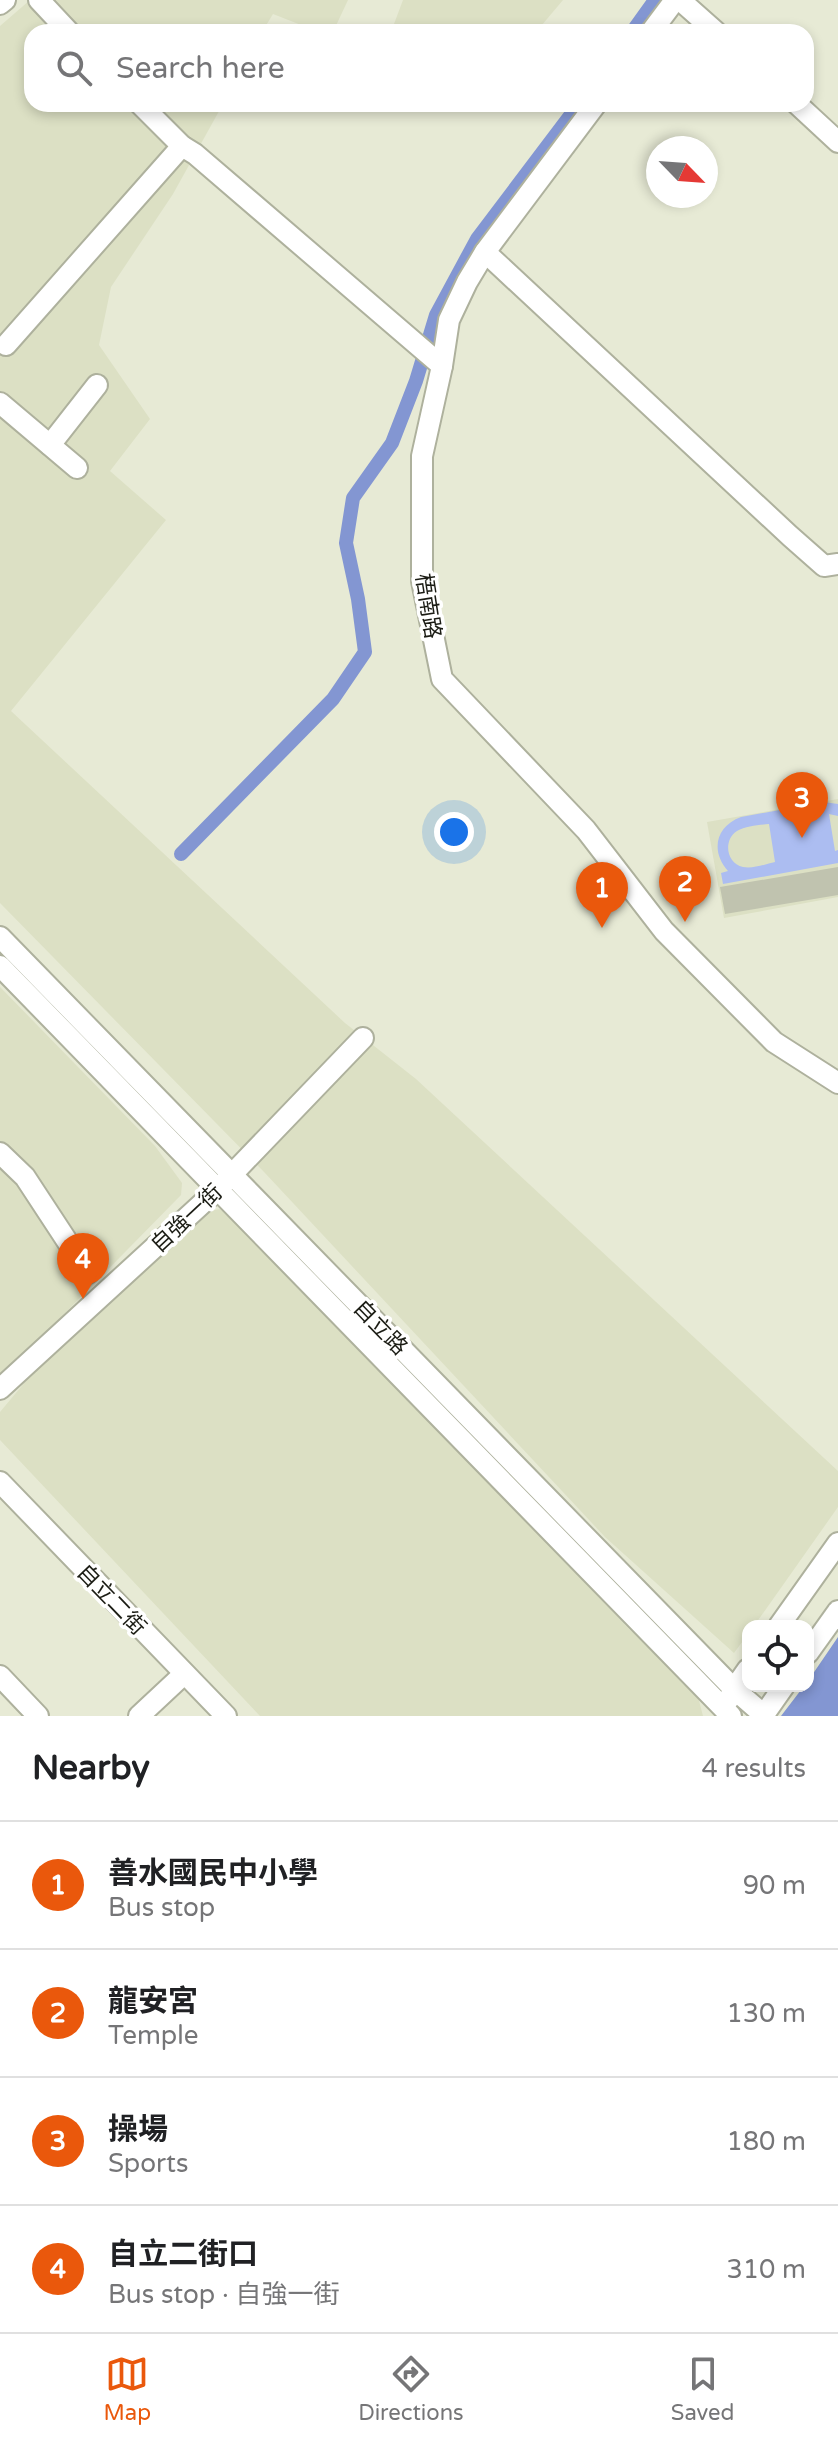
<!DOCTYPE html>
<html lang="en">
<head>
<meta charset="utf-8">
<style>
  :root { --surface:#fff; --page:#f2f2f2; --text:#202124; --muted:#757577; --line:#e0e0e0; --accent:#ea580c }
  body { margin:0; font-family:"Varela Round","Noto Sans TC",sans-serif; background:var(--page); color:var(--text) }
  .controls { position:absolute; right:24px; bottom:24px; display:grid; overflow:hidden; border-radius:16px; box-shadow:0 4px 12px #0003 }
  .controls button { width:72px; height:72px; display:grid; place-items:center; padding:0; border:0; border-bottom:2px solid var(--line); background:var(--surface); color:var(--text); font:40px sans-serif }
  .compass { position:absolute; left:646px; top:136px; width:72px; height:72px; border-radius:50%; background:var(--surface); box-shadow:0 4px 12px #0003; rotate:115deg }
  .you { position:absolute; left:454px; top:832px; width:28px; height:28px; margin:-20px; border:6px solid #fff; border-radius:50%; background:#1a73e8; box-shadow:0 0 0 12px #1a73e833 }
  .badge { display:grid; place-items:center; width:52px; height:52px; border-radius:50%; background:var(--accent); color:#fff; font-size:26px; font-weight:700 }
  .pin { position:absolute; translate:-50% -66px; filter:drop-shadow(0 2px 4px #0008) }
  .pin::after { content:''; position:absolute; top:42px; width:28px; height:24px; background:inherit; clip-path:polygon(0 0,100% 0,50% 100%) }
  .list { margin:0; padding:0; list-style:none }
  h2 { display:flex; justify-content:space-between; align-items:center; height:104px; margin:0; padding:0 32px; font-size:34px }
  h2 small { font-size:26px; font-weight:400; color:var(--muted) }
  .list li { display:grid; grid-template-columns:52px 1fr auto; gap:24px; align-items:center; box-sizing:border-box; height:128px; padding:0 32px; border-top:2px solid var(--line) }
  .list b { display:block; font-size:30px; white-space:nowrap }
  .list p { margin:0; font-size:26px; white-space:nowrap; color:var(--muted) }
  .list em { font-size:26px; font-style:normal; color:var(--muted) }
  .icon { flex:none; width:44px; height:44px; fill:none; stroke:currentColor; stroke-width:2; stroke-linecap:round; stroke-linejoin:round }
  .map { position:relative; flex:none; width:838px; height:1716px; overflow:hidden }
  .search { position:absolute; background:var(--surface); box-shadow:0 4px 12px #0003; left:24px; right:24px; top:24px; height:88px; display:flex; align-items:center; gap:20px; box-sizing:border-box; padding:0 28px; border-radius:24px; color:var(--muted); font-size:30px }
  .sheet { height:616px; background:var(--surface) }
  nav { display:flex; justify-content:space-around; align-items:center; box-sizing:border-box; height:112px; border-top:2px solid var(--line); background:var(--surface); font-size:22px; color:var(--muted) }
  nav a { display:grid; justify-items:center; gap:4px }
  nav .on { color:var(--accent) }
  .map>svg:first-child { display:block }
  .built { fill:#dce0c4 }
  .green { fill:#acbdf1; fill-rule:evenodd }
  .water { fill:#8396d2 }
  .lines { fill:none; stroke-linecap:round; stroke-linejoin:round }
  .canal { stroke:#8396d2; stroke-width:14 }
  .building { fill:#c0c3af }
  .minor-casing { stroke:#aeb19d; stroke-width:24 }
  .minor { stroke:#fff; stroke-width:20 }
  .labels { text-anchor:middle; stroke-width:7; stroke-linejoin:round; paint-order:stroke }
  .street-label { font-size:22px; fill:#1b1c14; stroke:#fff }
</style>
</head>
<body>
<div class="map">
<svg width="838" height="1716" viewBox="0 0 838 1716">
  <rect width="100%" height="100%" fill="#e7ead5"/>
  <g class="built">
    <path d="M30 0H348L333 32H319L273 14 262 32H32V104H223L173 194 111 287 99 345 150 419 110 471 166 520 11 711 345 1023 416 1079 838 1471V1507L754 1626H748V1634L734 1653 605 1537 265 1173 0 903V26Z"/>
    <path d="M403 0H563L536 32H391Z"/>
    <path d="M838 799V897L724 918 707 822Z"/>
    <path d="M0 987 155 1146 182 1183 181 1195 20 1359 0 1377Z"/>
    <path d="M220 1209 259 1240 629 1629 695 1685 703 1716H260L0 1440V1412L31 1375 196 1214Z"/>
  </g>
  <path class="green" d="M824 802 838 804V816L829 814 835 851 838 850V863L723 884 721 873 728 871C710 851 716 826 741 817ZM769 824 775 862C766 864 753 869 743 867 726 863 723 840 737 831 746 826 759 825 769 824Z"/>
  <path class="water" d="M838 1637V1716H781L804 1686H808V1681Z"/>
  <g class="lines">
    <g class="canal">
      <path d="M632 32 655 0"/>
      <path d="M181 854 333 699 365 652 358 599 346 543 353 498 392 443 416 381 436 315 477 239 579 104"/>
    </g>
  </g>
  <path class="building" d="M838 867V895L725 914 720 887Z"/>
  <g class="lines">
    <defs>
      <g id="minor">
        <path d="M39 0 69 32"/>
        <path d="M680 0 716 32"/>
        <path d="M0 4 5 0"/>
        <path d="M651 32 675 0"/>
        <path d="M140 104 182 146 195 154 442 366"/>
        <path d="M596 104 485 252 467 282 449 320 442 366 422 456V581L442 679 586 830 664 931 774 1042 838 1083"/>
        <path d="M797 104 838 142"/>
        <path d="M485 252 790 536 824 566 838 564"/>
        <path d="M6 345 182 146"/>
        <path d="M0 403 77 468"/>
        <path d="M50 445 97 385"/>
        <path d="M0 937 734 1689 765 1716"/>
        <path d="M0 966 731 1716"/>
        <path d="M0 1153 25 1177 88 1273"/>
        <path d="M0 1389 218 1189 363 1038"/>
        <path d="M0 1482 226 1716"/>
        <path d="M779 1626 838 1543"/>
        <path d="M808 1653 838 1611"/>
        <path d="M0 1676 38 1716"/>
        <path d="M729 1699 734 1689 748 1669"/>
        <path d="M139 1716 184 1674"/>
        <path d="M763 1716 784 1686"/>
      </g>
    </defs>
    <use href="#minor" class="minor-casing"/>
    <use href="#minor" class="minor"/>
  </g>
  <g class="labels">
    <g class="street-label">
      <text transform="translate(429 606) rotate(81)" y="8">梧南路</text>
      <text transform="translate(186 1218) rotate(-43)" y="8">自強一街</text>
      <text transform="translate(381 1327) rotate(46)" y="8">自立路</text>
      <text transform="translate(112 1599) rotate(46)" y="8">自立二街</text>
    </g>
  </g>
</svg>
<div class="controls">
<button><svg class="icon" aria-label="locate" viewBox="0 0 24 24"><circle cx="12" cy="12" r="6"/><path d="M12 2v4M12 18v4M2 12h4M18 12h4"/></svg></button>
</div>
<svg class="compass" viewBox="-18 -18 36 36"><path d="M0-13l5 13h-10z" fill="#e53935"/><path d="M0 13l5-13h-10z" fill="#757577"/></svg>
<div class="you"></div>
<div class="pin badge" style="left:602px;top:928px">1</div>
<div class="pin badge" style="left:685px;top:922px">2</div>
<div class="pin badge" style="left:802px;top:838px">3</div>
<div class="pin badge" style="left:83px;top:1299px">4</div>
<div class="search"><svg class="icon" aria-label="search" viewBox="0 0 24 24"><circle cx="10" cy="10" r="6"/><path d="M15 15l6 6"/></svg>Search here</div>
</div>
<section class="sheet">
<h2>Nearby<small>4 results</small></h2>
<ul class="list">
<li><span class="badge">1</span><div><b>善水國民中小學</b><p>Bus stop</p></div><em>90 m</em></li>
<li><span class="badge">2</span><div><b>龍安宮</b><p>Temple</p></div><em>130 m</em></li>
<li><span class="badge">3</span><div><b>操場</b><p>Sports</p></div><em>180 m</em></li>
<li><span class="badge">4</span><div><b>自立二街口</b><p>Bus stop · 自強一街</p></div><em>310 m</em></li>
</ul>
</section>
<nav>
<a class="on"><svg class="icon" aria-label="map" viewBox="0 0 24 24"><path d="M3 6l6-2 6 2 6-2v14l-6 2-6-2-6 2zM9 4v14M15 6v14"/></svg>Map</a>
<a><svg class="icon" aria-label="directions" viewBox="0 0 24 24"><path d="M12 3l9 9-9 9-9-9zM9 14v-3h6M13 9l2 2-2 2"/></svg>Directions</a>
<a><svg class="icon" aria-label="saved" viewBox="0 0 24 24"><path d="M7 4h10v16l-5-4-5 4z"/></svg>Saved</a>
</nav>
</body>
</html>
